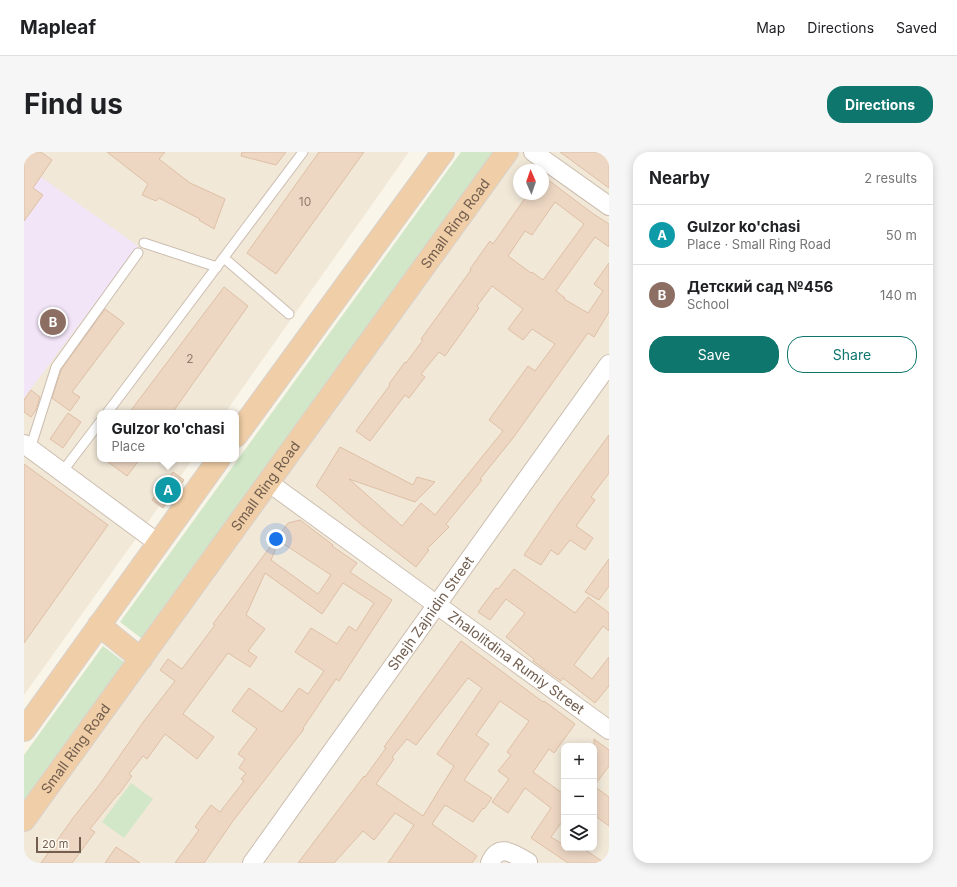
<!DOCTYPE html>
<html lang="en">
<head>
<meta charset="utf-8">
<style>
  :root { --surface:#fff; --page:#f6f6f6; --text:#202124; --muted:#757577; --line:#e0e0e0; --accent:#0f766e }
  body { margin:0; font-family:Inter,sans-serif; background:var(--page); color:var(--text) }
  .controls { position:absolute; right:12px; bottom:12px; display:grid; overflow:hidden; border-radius:8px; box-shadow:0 2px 10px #0003 }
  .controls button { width:36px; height:36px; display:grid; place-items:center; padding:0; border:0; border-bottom:1px solid var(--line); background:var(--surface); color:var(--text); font:20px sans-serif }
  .compass { position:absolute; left:489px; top:12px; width:36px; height:36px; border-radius:50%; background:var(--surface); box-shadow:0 2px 10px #0003; rotate:358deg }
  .scale { position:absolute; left:12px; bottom:10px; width:45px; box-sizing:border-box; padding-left:4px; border:2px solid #725e4f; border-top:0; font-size:11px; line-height:14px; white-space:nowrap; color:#725e4f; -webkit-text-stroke:3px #fdf9ef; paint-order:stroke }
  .you { position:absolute; left:252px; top:387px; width:14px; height:14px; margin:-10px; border:3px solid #fff; border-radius:50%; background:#1a73e8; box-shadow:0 0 0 6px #1a73e833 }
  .badge { display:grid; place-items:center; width:26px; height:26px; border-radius:50%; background:var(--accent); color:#fff; font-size:13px; font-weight:700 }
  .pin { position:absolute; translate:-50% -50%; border:2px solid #fff; box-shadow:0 1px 4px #0006 }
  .popup { position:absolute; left:73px; top:258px; width:142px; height:52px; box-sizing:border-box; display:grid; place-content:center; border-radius:8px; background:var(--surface); filter:drop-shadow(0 1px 3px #0005); font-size:13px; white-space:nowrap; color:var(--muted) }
  .popup b { font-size:15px; color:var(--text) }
  .popup::after { content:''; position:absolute; left:50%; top:100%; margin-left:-8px; border:8px solid transparent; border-top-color:var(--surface) }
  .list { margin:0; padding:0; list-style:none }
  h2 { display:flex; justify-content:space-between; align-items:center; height:52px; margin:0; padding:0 16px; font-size:17px }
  h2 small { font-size:13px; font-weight:400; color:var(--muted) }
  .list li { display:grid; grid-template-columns:26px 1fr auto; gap:12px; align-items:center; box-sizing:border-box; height:60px; padding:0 16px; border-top:1px solid var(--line) }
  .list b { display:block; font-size:15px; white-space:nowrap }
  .list p { margin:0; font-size:13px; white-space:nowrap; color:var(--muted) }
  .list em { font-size:13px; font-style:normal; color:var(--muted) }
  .actions { display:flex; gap:8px; padding:12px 16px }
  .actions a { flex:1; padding:9px 0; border:1px solid var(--accent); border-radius:16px; text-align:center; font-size:14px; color:var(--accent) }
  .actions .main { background:var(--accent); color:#fff }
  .icon { flex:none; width:22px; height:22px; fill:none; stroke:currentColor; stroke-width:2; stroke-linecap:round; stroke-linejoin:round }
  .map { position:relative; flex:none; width:585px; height:711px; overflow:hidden; border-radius:16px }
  header { display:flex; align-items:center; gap:24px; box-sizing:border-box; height:56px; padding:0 20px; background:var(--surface); border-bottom:1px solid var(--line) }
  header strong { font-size:19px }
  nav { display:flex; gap:22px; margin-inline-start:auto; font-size:14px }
  .intro { display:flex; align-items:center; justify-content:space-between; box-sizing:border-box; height:96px; padding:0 24px }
  h1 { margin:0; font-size:28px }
  .button { padding:10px 18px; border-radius:16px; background:var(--accent); color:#fff; font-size:14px; font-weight:700 }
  main { display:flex; gap:24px; padding:0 24px }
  aside { flex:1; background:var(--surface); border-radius:16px; box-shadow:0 2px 10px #0003 }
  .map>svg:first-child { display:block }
  .residential { fill:#f1e8d8; fill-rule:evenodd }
  .education { fill:#f2e5f7 }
  .green { fill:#d2e7c8 }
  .building { fill:#edd7c3; stroke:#debfa5; fill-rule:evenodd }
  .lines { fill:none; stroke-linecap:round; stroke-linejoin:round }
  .service-casing { stroke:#ccbeb0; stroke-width:11 }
  .minor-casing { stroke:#ccbeb0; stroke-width:20 }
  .trunk-casing { stroke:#d8d2ce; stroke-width:24 }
  .service { stroke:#fff; stroke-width:9 }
  .minor { stroke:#fff; stroke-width:18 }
  .trunk { stroke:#f0cea7; stroke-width:22 }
  .labels { text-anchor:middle; stroke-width:4; stroke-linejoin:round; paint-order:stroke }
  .number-label { font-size:12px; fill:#917c6c }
  .street-label { font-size:14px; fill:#725e4f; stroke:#fdf9ef }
</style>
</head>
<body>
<header>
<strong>Mapleaf</strong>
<nav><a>Map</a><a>Directions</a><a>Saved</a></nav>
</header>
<div class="intro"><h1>Find us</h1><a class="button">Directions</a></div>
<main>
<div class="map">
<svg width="585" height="711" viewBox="0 0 585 711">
  <rect width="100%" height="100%" fill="#faf5e9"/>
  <g class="residential">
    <path d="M0 0H385L201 261H76V307H169L0 543Z"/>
    <path d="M483 0H585V711H0V668ZM495 18H519V42H495ZM540 594H570V696H540Z"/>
  </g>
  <path class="education" d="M0 13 114 94 0 246Z"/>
  <g class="green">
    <path d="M437 0H470L117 486 96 470Z"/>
    <path d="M79 494 100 510 0 648V603Z"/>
    <path d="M107 631 129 647 100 686 78 670Z"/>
  </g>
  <g class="building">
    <path d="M0 0H17L28 8 9 36 19 43 0 69Z"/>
    <path d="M83 0H141L135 7 166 31 201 47 190 77 175 68 176 67 135 46 132 49 118 43 124 32Z"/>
    <path d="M218 0H262L252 13 217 4Z"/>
    <path d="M295 0H340L252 122 223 101Z"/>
    <path d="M536 0H580L585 4V36Z"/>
    <path d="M519 24 568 61 585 72V95L571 85 532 139 541 146 540 147 564 161 579 139 570 132 585 111V160L570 185 564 181 489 286 456 327 458 328 422 372 425 375 403 397 405 398 392 415 339 374 292 334 316 295 389 333 393 325 411 330 391 350 325 327 378 374 397 351 411 363 479 279 465 268 504 214 511 219 531 192 508 177 499 188 484 177 499 157 468 134 453 154 455 156 421 204 415 200 397 222 401 225 385 246 381 243 346 289 332 279 366 233 365 232 381 210 382 211 399 188 397 187 447 118 446 117 466 89 469 92 504 42H519ZM531 50 560 72 519 128 508 120 507 121 484 104 501 79 508 83Z"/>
    <path d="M200 135 224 154 148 261H105Z"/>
    <path d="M81 157 100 171 48 240 56 245 46 259 28 246 37 218Z"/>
    <path d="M7 238 16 245 12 258 7 265 0 260V248Z"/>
    <path d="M44 261 57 270 39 296 26 287Z"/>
    <path d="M585 283V321L567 345 571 348 552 374 569 386 561 398 546 388 534 403 527 398 517 413 500 403 533 354Z"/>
    <path d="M80 307H116L103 324Z"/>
    <path d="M0 312 84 373 0 491Z"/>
    <path d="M149 320 160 328 139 356 128 348Z"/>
    <path d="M276 368 309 393 308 394 333 411 326 420 368 448 315 529 312 527 279 576 280 577 209 669 180 711H151L175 678 171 675 187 653 196 660 220 629 217 627 222 621 215 616 221 607 214 602 233 577 208 559 225 536 258 560 275 536 284 542 300 519 271 500 287 476 313 492 325 474 332 479 350 451 319 431 298 462 241 421 222 463 241 477 224 499 233 505 226 515 204 501 159 562 190 585 173 607 141 582 123 607 119 604 105 622 108 624 95 642H94L66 677 71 680 48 711H17L49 666 76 632 120 569 151 529 136 518 144 507 158 517 191 473 189 472 249 391 253 394 247 408 294 442 307 423 252 387 264 371Z"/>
    <path d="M585 407V434L575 448 561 440Z"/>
    <path d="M490 417 551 461 564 445 585 461V479L579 474 550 513 568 527 585 505V534L571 551 539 526 537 529 509 509 510 507 482 485 501 461 482 447 466 468 454 460 472 436 474 437Z"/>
    <path d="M437 489 519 550 520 549 551 572 530 601 525 597 509 620 538 641 540 638V667L527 685 540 693 538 695 558 696 581 711H544L507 686 527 656 501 636 484 661 468 650 485 627 474 619 487 603 483 600 505 569 476 549 452 583 465 592 440 628 468 646 460 657 459 656 449 670 421 653 408 672 453 704 448 711H364L390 673 371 661 350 688 339 679 310 711H274L340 624 341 625 362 596 360 595ZM444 526 458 536 413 602 430 614 399 664 352 632 370 607 368 605 383 587 392 593Z"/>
    <path d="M570 587 585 598V614L570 634 585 645V674L570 663Z"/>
    <path d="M92 695 116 711H81Z"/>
  </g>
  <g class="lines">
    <defs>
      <g id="service">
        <path d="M120 91 193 115"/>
        <path d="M200 106 265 162"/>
        <path d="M83 261 279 0"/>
        <path d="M6 297 32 215 114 101"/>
        <path d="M38 320 76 270"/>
      </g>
      <g id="minor">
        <path d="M509 0 585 54"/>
        <path d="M0 292 134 391"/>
        <path id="s1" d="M244 330 585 578"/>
        <path id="s2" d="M228 711 585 212"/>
        <path d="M466 711C475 690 490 702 504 710"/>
      </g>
      <g id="trunk">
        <path d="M212 284 419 0"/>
        <path d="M75 473 117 507"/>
        <path d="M0 578 195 307"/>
        <path id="s3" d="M0 668 483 0"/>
      </g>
    </defs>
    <use href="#service" class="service-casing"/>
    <use href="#minor" class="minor-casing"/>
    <use href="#trunk" class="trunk-casing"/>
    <use href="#service" class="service"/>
    <use href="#minor" class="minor"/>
    <use href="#trunk" class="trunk"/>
  </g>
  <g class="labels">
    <g class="number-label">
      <text x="281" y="54">10</text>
      <text x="166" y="211">2</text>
    </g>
    <g class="street-label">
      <text dy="5" stroke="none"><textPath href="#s3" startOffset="736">Small Ring Road</textPath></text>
      <text dy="5" stroke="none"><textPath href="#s3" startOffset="412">Small Ring Road</textPath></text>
      <text dy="5" stroke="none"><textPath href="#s2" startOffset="307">Shejh Zajnidin Street</textPath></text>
      <text dy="5" stroke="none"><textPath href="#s1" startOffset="307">Zhalolitdina Rumiy Street</textPath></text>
      <text dy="5" stroke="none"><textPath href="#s3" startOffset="88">Small Ring Road</textPath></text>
    </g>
  </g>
</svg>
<div class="controls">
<button>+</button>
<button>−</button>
<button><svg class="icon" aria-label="layers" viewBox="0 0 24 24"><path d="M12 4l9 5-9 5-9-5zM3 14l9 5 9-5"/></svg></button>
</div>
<svg class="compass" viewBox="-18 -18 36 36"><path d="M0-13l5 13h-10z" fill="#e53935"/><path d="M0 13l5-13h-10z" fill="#757577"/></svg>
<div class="scale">20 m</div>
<div class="you"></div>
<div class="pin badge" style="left:144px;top:338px;background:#0f9aa8">A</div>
<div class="popup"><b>Gulzor ko'chasi</b>Place</div>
<div class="pin badge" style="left:29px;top:170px;background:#8d6e63">B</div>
</div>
<aside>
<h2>Nearby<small>2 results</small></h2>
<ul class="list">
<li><span class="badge" style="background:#0f9aa8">A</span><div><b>Gulzor ko'chasi</b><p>Place · Small Ring Road</p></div><em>50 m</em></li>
<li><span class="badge" style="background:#8d6e63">B</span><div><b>Детский сад №456</b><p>School</p></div><em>140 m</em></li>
</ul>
<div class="actions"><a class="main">Save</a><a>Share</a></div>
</aside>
</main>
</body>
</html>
